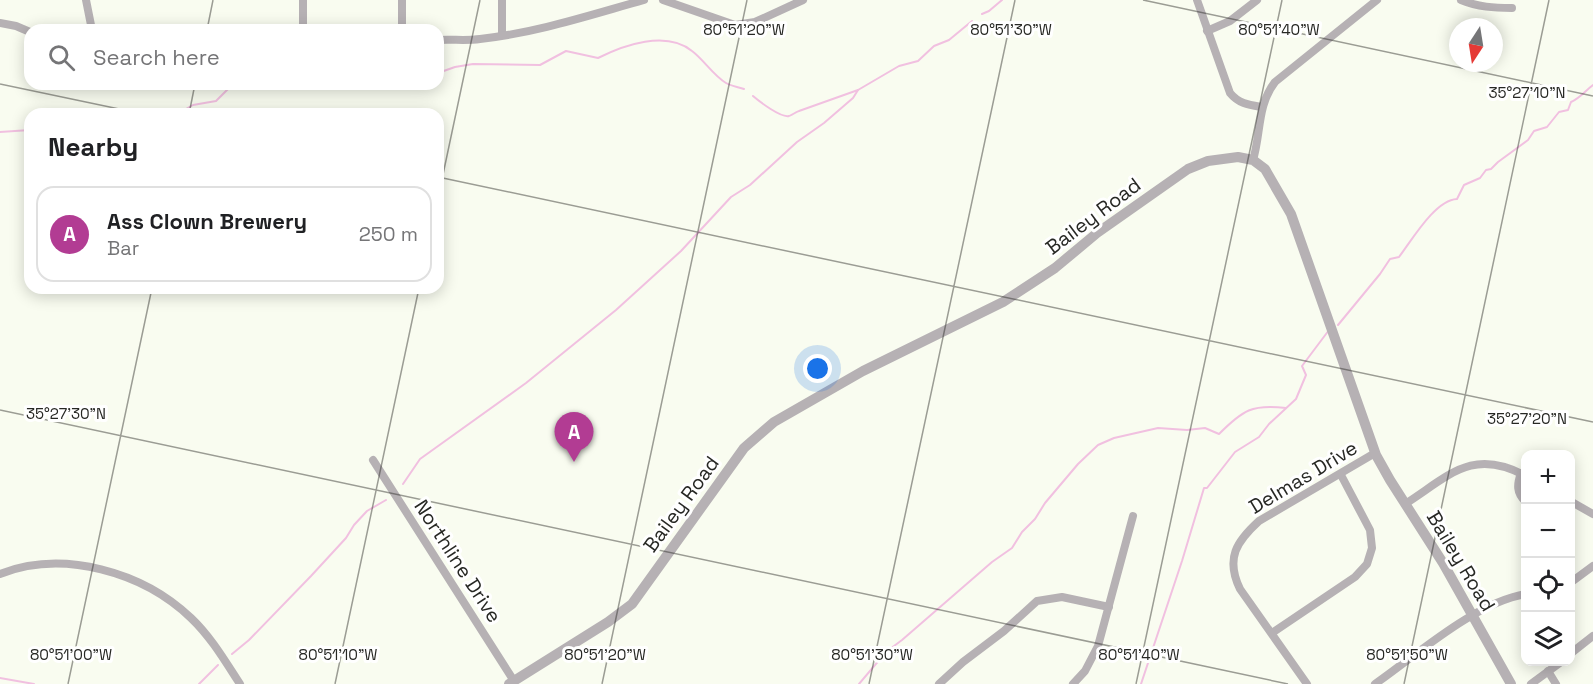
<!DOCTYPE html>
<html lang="en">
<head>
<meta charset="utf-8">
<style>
  :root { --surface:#fff; --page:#f2f2f2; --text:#202124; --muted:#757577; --line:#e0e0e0; --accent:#b23c93 }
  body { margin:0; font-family:"Space Grotesk",sans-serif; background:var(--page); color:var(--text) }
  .controls { position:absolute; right:18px; bottom:18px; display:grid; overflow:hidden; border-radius:12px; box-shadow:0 3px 15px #0003 }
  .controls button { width:54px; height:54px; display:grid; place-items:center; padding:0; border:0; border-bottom:2px solid var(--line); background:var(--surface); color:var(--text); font:30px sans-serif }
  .compass { position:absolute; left:1449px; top:18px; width:54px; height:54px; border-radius:50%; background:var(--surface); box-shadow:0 3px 15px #0003; rotate:192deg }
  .you { position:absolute; left:818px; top:369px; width:21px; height:21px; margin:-15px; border:4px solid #fff; border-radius:50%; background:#1a73e8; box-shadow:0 0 0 9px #1a73e833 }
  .badge { display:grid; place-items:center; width:39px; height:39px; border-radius:50%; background:var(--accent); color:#fff; font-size:20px; font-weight:700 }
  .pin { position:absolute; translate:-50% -50px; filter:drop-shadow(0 2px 3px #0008) }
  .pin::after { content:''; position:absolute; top:32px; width:21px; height:18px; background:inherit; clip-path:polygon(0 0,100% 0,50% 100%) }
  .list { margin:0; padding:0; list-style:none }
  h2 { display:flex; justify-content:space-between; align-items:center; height:78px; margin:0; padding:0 24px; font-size:26px }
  h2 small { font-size:20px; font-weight:400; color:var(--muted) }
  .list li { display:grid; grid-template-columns:39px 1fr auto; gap:18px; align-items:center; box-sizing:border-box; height:96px; margin:0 12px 12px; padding:0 12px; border:2px solid var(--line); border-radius:18px }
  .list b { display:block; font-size:22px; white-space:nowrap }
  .list p { margin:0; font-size:20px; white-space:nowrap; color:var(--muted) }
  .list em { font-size:20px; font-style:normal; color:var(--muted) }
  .icon { flex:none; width:33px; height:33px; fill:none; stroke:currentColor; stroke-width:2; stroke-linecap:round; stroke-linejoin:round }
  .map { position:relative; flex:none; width:1593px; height:684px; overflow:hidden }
  .search { position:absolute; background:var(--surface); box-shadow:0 3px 15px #0003; left:24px; top:24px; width:420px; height:66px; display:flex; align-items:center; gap:15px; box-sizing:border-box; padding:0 21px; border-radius:18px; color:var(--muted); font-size:22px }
  .panel { position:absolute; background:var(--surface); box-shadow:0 3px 15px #0003; left:24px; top:108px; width:420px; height:186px; border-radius:18px }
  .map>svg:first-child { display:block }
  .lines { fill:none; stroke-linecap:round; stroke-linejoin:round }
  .stream { stroke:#f1c0e0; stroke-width:2 }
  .minor { stroke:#b6b1b4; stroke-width:8 }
  .tertiary { stroke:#b6b1b4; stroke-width:10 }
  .ticks { fill:none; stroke:#272824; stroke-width:1.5; stroke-opacity:0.45 }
  .labels { text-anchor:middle; stroke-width:6; stroke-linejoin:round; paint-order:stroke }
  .street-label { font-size:20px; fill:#272824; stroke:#fff }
  .ticks-label { font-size:15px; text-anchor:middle; fill:#272824; stroke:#fff; stroke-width:6; stroke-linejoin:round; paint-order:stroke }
</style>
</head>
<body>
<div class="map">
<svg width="1593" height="684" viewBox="0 0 1593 684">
  <rect width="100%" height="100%" fill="#f9fcf0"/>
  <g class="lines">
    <g class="stream">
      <path d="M982 14 989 11 1002 0"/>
      <path d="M438 73 455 67 473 64 540 65 566 51 598 58C624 45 666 30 692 51 704 60 713 75 726 83 731 86 738 87 744 89"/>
      <path d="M753 96C760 102 781 118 789 116 790 116 798 111 799 111L858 90 899 66 918 61 934 46 949 40 972 21"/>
      <path d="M177 114 193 105 216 101 230 87 236 84"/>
      <path d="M0 132 30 130"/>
      <path d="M1338 325 1380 274 1390 259 1399 257C1412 240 1435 200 1457 199L1464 185 1480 178 1486 170 1491 169 1498 162 1528 140 1534 131 1547 127 1559 112 1568 110 1571 102C1580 98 1585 91 1593 85"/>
      <path d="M403 484 420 459 526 383 616 310 681 251 731 197 750 185 797 142 824 123 853 98 858 90"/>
      <path d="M232 654 249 640 311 576 346 538 354 525 367 511 386 500"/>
      <path d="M0 678 34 684"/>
      <path d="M199 684 218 665"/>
      <path d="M859 684 886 652 902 640 992 562 1012 548 1022 532 1035 519 1045 503 1078 464 1098 445 1114 438 1158 428 1187 430 1205 428 1219 434C1243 410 1252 404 1286 408"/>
      <path d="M1141 684 1182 561 1204 488H1207L1235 452 1259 437 1269 424 1296 399 1306 375 1302 366 1329 330"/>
    </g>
    <g class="minor">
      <path d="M86 0 92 30"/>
      <path d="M663 0 735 25 755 22 803 0"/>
      <path d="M1197 0 1230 93C1239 104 1249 105 1262 107"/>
      <path d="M1461 0C1478 7 1494 8 1512 8"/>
      <path d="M0 23 16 26 30 32"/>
      <path d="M303 30V0"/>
      <path d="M402 30V0"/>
      <path d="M1207 31 1230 21 1257 0"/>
      <path d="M502 35V0"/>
      <path d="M438 40C452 39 466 41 480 39 536 33 590 15 644 0"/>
      <path d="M1253 160C1261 134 1257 105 1275 82L1377 0"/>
      <path d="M373 460 514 681"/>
      <path d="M1521 473C1517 484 1516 493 1526 502"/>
      <path d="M1570 501 1593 514"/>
      <path d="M1405 504C1449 476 1472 447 1526 476"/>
      <path d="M0 574C63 549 143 572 191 618 211 637 225 661 240 684"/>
      <path d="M1570 583 1593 566"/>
      <path d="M1272 633 1355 577 1367 564 1372 548 1370 530 1341 475"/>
      <path d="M1570 654 1593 636"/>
      <path d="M1548 671 1556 684"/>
      <path d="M939 684 963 662 1004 631 1037 601 1062 597 1109 607"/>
      <path d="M1073 684 1085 671 1098 646 1133 516"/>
      <path d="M1307 684 1240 589C1225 558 1237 541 1259 521L1375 453"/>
      <path d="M1375 684C1418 654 1474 603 1526 594"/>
      <path d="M1531 684 1561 662"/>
    </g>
    <path class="tertiary" d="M509 684 608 622 632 604 744 448 774 422 863 371 1003 302 1055 268 1097 233 1188 169 1208 161 1238 157 1253 160 1265 169 1291 214 1376 455 1390 480 1443 563 1511 684"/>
  </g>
  <path class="ticks" d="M1143 0 1593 96M207 30 213 0M0 84 143 114M189 114 195 84M438 177 1593 422M438 198 480 0M0 410 1288 684M68 684 152 288M335 684 419 288M602 684 747 0M869 684 1015 0M1136 684 1282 0M1404 684 1549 0"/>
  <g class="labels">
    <g class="street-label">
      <text transform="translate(1093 216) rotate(-37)" y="7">Bailey Road</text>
      <text transform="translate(1303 477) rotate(-31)" y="7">Delmas Drive</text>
      <text transform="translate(681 504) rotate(-54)" y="7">Bailey Road</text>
      <text transform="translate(458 561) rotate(57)" y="7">Northline Drive</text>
      <text transform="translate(1461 561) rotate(59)" y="7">Bailey Road</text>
    </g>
  </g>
  <g class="ticks-label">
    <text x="744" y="35">80°51'20"W</text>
    <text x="1011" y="35">80°51'30"W</text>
    <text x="1279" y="35">80°51'40"W</text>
    <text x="1527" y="98">35°27'10"N</text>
    <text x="66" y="419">35°27'30"N</text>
    <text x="1527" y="424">35°27'20"N</text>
    <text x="71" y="660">80°51'00"W</text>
    <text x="338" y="660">80°51'10"W</text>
    <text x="605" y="660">80°51'20"W</text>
    <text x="872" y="660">80°51'30"W</text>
    <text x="1139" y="660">80°51'40"W</text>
    <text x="1407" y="660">80°51'50"W</text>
  </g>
</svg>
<div class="controls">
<button>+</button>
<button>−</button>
<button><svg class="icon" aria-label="locate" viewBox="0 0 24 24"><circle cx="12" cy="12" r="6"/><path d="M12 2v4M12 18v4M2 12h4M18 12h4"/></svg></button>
<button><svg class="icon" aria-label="layers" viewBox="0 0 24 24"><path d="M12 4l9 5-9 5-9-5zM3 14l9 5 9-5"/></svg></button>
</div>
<svg class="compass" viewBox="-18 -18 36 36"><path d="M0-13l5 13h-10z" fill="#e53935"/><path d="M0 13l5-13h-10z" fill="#757577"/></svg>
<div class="you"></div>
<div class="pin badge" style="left:574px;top:462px">A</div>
<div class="search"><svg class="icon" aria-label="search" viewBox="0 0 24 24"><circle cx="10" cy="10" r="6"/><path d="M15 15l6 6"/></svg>Search here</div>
<section class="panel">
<h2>Nearby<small></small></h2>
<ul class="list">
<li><span class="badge">A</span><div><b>Ass Clown Brewery</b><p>Bar</p></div><em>250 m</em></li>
</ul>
</section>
</div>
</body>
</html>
